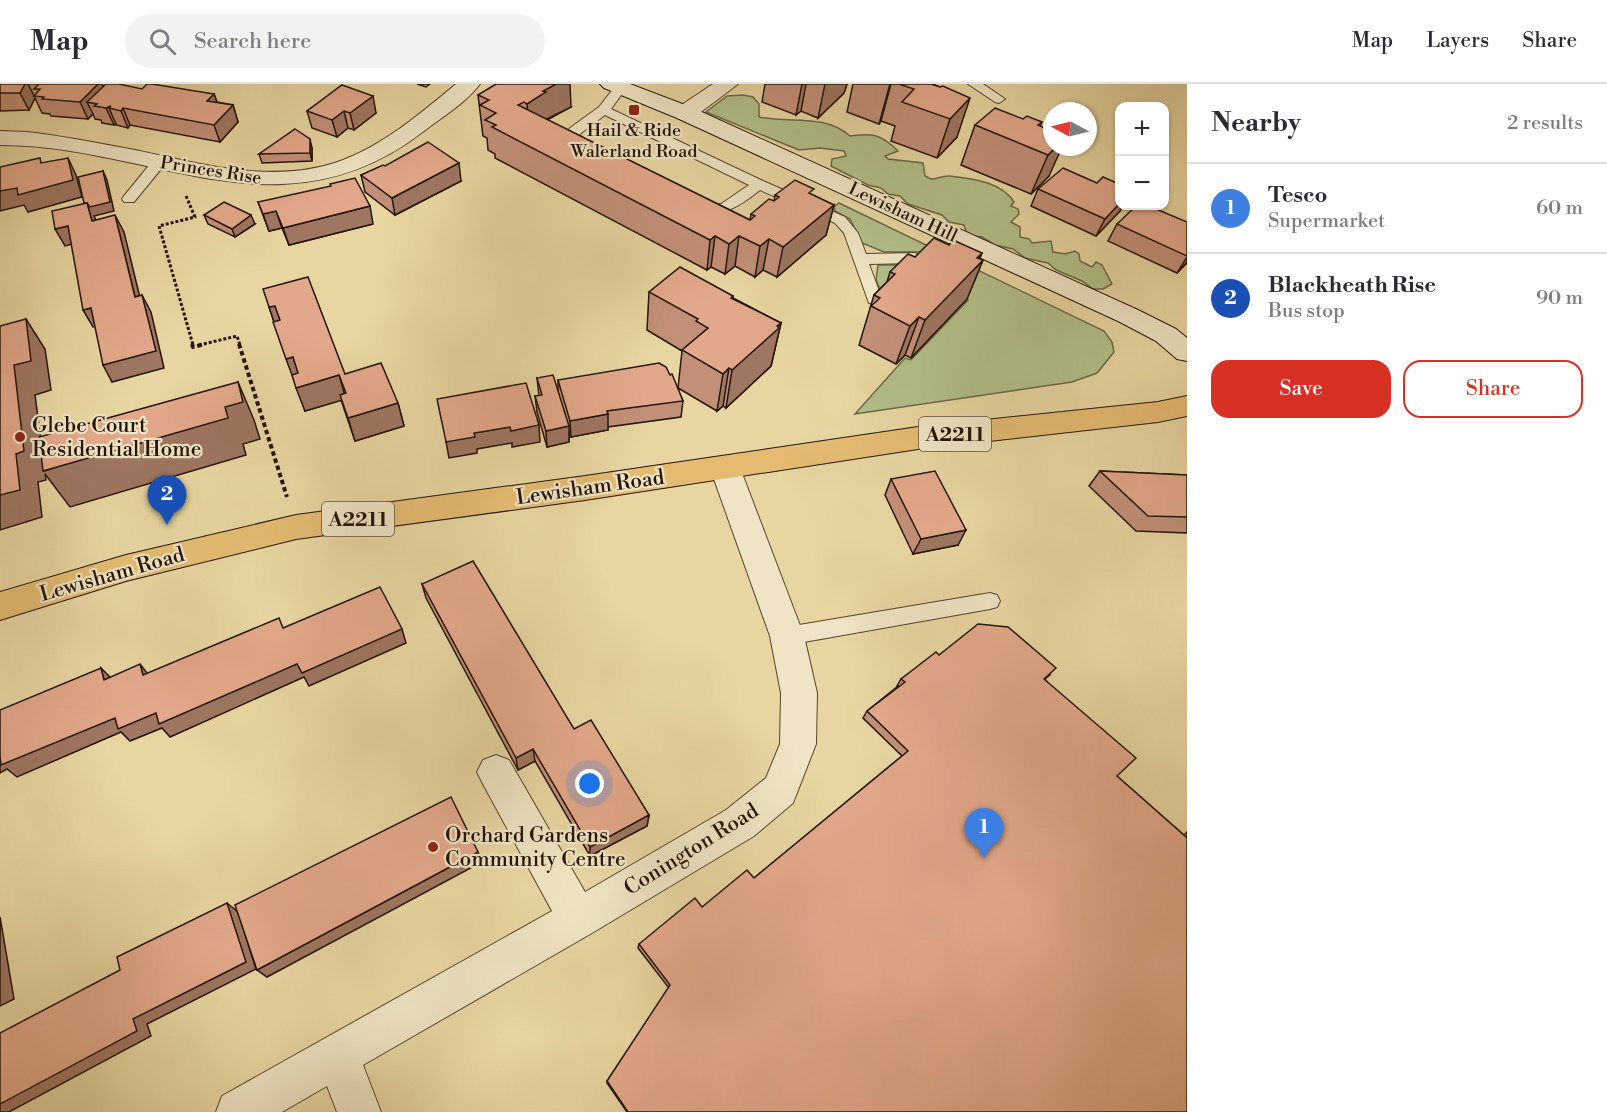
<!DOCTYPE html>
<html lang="en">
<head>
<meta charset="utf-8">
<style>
  :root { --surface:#fff; --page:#f2f2f3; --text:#2b2b33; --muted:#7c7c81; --line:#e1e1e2; --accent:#d93025 }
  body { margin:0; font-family:"Libre Bodoni",serif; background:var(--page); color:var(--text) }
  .controls { position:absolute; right:18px; top:18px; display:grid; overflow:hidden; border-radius:12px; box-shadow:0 2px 4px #0004 }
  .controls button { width:54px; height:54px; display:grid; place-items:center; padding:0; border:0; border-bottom:2px solid var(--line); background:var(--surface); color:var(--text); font:30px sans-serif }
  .compass { position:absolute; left:1043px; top:18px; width:54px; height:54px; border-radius:50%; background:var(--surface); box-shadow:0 2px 4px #0004; rotate:277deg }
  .you { position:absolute; left:590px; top:700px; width:21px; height:21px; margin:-15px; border:4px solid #fff; border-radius:50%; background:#1a73e8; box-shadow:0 0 0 9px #1a73e833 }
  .badge { display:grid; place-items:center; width:39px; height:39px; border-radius:50%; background:var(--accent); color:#fff; font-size:20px; font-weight:700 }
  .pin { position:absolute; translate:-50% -50px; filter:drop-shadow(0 2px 3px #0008) }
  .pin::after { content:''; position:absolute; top:32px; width:21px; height:18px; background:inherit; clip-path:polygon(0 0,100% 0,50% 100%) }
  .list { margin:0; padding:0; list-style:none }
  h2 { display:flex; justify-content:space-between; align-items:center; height:78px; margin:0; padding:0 24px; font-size:26px }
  h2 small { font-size:20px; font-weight:400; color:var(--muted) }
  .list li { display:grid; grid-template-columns:39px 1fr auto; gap:18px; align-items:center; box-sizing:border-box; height:90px; padding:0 24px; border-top:2px solid var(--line) }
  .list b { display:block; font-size:22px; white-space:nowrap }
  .list p { margin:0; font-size:20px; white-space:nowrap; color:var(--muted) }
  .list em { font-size:20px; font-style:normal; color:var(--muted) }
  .actions { display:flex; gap:12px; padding:18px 24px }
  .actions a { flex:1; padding:14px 0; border:2px solid var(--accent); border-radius:18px; text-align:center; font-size:21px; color:var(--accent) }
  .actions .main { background:var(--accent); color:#fff }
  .icon { flex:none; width:33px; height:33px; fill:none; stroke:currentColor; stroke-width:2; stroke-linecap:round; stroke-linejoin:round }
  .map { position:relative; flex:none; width:1187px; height:1028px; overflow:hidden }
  header { display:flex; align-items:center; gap:36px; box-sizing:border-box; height:84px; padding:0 30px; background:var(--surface); border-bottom:2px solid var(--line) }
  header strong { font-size:28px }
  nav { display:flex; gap:33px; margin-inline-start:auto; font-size:21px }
  .search { width:420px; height:54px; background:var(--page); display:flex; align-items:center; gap:15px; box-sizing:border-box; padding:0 21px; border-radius:33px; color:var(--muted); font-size:22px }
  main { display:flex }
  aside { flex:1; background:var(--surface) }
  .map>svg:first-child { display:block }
  .green { fill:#b2be88; stroke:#6c6846; stroke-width:1.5 }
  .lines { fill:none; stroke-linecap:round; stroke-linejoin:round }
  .lane-casing { stroke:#56442c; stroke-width:2 }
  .street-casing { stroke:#56442c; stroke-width:2 }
  .secondary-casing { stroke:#251305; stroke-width:2 }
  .primary-casing { stroke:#251305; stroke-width:2 }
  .path-far1 { stroke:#251305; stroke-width:3; stroke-dasharray:3 2; stroke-linecap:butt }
  .path { stroke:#251305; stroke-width:4; stroke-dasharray:4.5 3; stroke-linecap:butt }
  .lane { fill:#efe4c3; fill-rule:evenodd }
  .street { fill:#efe4c3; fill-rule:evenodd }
  .secondary { fill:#efe4c3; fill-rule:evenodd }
  .primary { fill:#e4bb71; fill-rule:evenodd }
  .wall { fill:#c29078; stroke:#251305; stroke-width:1.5 }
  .shaded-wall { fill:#9e7661; stroke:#251305; stroke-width:1.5 }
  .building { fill:#e2a88b; stroke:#251305; stroke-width:1.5 }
  .poi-dot { fill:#8f2418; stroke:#efe4c3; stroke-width:2 }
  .labels { text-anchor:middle; stroke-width:4.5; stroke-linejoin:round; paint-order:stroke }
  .far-poi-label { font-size:18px; fill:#251305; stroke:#efe4c3 }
  .far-street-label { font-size:18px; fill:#251305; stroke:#efe4c3 }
  .shield { fill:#efe4c3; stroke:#62523e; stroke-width:1.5 }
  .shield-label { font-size:20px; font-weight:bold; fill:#251305 }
  .poi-label { font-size:21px; fill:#251305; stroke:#efe4c3; text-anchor:start }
  .street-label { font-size:21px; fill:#251305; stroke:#efe4c3 }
</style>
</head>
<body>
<header>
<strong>Map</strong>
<div class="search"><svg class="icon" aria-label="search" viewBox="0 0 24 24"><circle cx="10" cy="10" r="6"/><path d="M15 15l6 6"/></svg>Search here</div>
<nav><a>Map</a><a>Layers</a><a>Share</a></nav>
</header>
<main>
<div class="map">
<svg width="1187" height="1028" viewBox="0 0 1187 1028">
  <rect width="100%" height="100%" fill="#e7d6a2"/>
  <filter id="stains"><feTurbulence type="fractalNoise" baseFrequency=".00333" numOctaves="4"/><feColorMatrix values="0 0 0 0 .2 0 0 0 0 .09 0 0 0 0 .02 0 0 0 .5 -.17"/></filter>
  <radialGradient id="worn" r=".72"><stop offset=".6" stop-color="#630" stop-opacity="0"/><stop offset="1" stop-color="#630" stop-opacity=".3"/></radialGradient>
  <g class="green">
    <path d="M743 11 753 13 759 20V33C790 40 824 29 850 52 873 49 881 50 898 67L885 72 888 75 923 79 925 92 931 95C937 95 944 91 950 92 972 95 1001 97 1014 118L1011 122 1018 125 1019 130 1011 138 1020 143V153L1029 155 1032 159 1051 157 1053 168 1065 170 1075 167 1079 170 1080 177 1092 183 1096 178 1102 181 1112 200 1103 205H1093L1082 197 1056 186 1048 179 1025 174 1013 165 995 161 982 153 971 152 967 150 964 141 949 138 942 131 908 120 900 112 888 110 881 104 868 101 831 82 832 75 846 72 844 67 820 64 799 66 706 28 727 12Z"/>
    <path d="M839 119 1104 247 1112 258 1114 268 1097 289 1072 298 855 330 905 274 911 276 968 216 964 213 881 207 876 196 878 181H925L922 168H884L862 159 850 135 835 127 834 123Z"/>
  </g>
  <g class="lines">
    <defs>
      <g id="lane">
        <path d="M617 0H625L627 3 611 25 763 97 845 133 858 149 866 170 915 169 922 174 915 179 869 180 882 215 874 220 869 219 844 149 835 139 760 106C739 123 722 134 695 127L693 124 695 121 721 120 749 101 605 31 581 49 578 55 592 67 590 70H580L564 56 570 44 599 23Z"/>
        <path d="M968 0H983L1005 15 999 19 995 18Z"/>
        <path d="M160 73 165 74 167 77 165 80 134 118H124L122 115 124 112 155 74Z"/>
        <path d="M990 509 997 511 1000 517 997 523 990 525 787 561 780 558 777 552 780 546 787 543Z"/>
      </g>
      <g id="street">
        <path d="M456 0H480C467 18 442 33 424 47 281 158 154 61 0 61V47L27 48C65 52 102 60 140 67 204 81 278 101 343 76 385 60 421 29 456 0Z"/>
        <path d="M713 0H738L693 34 685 36 677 34 674 29 677 24Z"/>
        <path d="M725 373 736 376 740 384 804 552 817 609 816 660 793 719 754 752 592 849 363 981 381 1028H337L327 1002 282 1028H216L222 1012 552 827 483 700 477 688 483 676 496 671 509 676 585 808 726 726 766 694 780 660 781 609 770 552 710 384 714 376Z"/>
      </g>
      <path id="secondary" d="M600 0H630L693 24 1138 226 1176 245 1187 254V277L1177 275 1156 257 1120 238 677 34 604 4Z"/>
      <path id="primary" d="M1187 312V332L1158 338 918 365 585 416 296 455 126 497 0 536V508L126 471 296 431 585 392 918 343 1158 318Z"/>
    </defs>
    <use href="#lane" class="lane-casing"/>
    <use href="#street" class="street-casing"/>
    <use href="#secondary" class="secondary-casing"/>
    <use href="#primary" class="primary-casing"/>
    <g class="path-far1">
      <path d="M186 112 195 133 159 142 193 261"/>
      <path d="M199 261 237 252 240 261"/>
    </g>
    <g class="path">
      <path d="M192 260 193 263 205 260"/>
      <path d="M239 260 287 413"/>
    </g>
    <use href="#lane" class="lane"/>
    <use href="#street" class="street"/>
    <use href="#secondary" class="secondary"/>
    <use href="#primary" class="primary"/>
  </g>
  <g class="wall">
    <path d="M0 0H102L104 3 214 10 217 18 233 21 238 38 220 58 130 41 128 44 116 41V40L114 41 102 39 101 36 95 35 93 30 88 35 51 32 50 30 42 29 35 14 29 26 0 27Z"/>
    <path d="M417 0H430L426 3Z"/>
    <path d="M765 0H847L844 9 818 34 801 27 796 31 762 18Z"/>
    <path d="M853 0H933L940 3 957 53 937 74 891 57 895 42 881 37 879 40 847 28Z"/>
    <path d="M342 1 376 29 354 46 348 44 337 53 312 44 307 27Z"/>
    <path d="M478 11 571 23 547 36 750 136 751 130 774 117 775 111H812L834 121 826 151 777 193 763 186 755 193 735 182 725 190 711 183 707 186 495 74V70L488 66 487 54 483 52Z"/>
    <path d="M1023 35 1042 38 1040 42 1052 47 1049 92 1031 110 961 81 975 41Z"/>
    <path d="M312 64V77L262 79 259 70Z"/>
    <path d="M385 82 461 97 395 131 365 108 361 91Z"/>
    <path d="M1097 99 1119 106 1120 127 1096 152 1031 122 1038 105Z"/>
    <path d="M258 118 373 140 289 161 282 144 269 147Z"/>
    <path d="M204 131 255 140 235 153 208 140Z"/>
    <path d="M1187 138V180H1186L1177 189 1108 157 1117 140Z"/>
    <path d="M949 161 982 169 979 175 983 176 967 215 911 274 905 271 896 280 859 261 874 211 887 198 890 188Z"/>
    <path d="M649 208 733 212V214L781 239 771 282 726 324 723 322 717 327 678 304 682 267 647 246Z"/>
    <path d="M269 223 345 290 398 319 404 342 355 357 341 316 305 327Z"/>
    <path d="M670 291 683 317 681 333 608 343V346L571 353 569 346V358L547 363 537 328 535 312H539L537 294 558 309V296Z"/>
    <path d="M1100 387 1187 391V449L1136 447 1089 402Z"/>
    <path d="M891 395 958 461 913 470 885 411Z"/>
    <path d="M422 500 574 645 649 731 647 742 590 772 535 677 518 686 426 514Z"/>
    <path d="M939 571 1050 591 1045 595 1117 692 1184 751 1187 748V1028H627L607 999V997L669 904 638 864 639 860 702 823 754 794 902 672 863 634 867 627 898 602H897L901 595Z"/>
  </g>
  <g class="shaded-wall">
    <path d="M25 0H28L35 14 29 26 20 9Z"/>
    <path d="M98 0H102L108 14 97 20 87 18 93 30 88 35 80 18Z"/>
    <path d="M556 0H570L571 23 547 35 529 50 527 20 543 7Z"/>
    <path d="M802 0H806L801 27 796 31Z"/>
    <path d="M825 0H847L844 9 818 34Z"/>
    <path d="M890 0H891L881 37 879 40Z"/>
    <path d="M214 10 220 27 207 17Z"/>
    <path d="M373 12 376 29 354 46 350 29Z"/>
    <path d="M970 14 957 53 937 74 950 35Z"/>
    <path d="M233 21 238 38 220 58 214 41Z"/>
    <path d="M111 22 109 24 116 40 114 41 106 24Z"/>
    <path d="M123 24 130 41 128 44 121 27Z"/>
    <path d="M344 27 348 44 337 53 332 36Z"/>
    <path d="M310 55 312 64V77L310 69Z"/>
    <path d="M1056 63H1062L1049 92 1031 110 1048 71Z"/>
    <path d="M68 74 76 91 82 113 28 128 24 121 0 127V107Z"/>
    <path d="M459 79 461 97 395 131 392 114Z"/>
    <path d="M103 87 107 96 114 127 94 132 96 136 92 137 87 119Z"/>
    <path d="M1119 120V122H1123L1120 127 1096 152 1105 135Z"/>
    <path d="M834 121 826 151 777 193 783 163Z"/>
    <path d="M370 122 373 140 289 161 283 144Z"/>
    <path d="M276 127 282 144 269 147 263 130Z"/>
    <path d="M115 131 124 148 144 230 135 213Z"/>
    <path d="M251 131 255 140 235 153 232 145Z"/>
    <path d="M68 142 77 159 65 162 55 145Z"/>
    <path d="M715 152 711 183 707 186 710 156Z"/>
    <path d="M739 152 735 182 725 190 729 160Z"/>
    <path d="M769 155 763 186 755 193 760 162Z"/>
    <path d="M982 169 976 184 983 176 967 215 911 274 925 236Z"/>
    <path d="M1187 173V178L1177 189Z"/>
    <path d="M142 211 151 228 164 284 112 298 103 281Z"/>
    <path d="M275 222 284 246 277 247 269 223Z"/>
    <path d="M91 224 101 241 93 243 83 226Z"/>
    <path d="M919 233 905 271 896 280 910 242Z"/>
    <path d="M26 235 45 265 51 306 35 311 45 387 225 323 238 298 254 336 260 355 243 360 246 371 70 423 45 390 46 396 38 398 42 433 0 446V411L16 370 14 281Z"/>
    <path d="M781 239 771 282 726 324 732 286Z"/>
    <path d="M293 273 301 297 295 299 286 275Z"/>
    <path d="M729 284 723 322 717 327 723 290Z"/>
    <path d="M339 291 346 315 305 327 296 304Z"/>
    <path d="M398 319 404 342 355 357 348 334Z"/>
    <path d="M608 330V346L571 353 570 337Z"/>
    <path d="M539 341 540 358 512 363V359L477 365V369L449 374 446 358 474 349 510 343Z"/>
    <path d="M569 342V358L547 363 546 347Z"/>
    <path d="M966 446 958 461 913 470 921 455Z"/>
    <path d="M402 545 406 559 309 602 304 593 170 653 162 644 130 657 121 648 17 693 7 685 0 689V671L115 634 156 629 297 580Z"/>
    <path d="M140 580 151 594 143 591Z"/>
    <path d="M101 584 114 597 104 596Z"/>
    <path d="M533 665 535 677 518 686 516 674Z"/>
    <path d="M649 731 647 742 590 772V763Z"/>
    <path d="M478 768 482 778 267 893 257 886Z"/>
    <path d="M227 819 238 828 256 885 147 940 151 952 9 1028H0V1020L133 935Z"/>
    <path d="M0 833 14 915 0 922Z"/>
  </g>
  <g class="building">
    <path d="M0 0H25L20 9H0Z"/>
    <path d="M39 0H98L80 18 42 15 44 13 34 12 40 5H34Z"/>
    <path d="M106 0H119L142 5 147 0H152L214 10 207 17 233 21 214 41 123 24 121 27 109 24 111 22 106 24 94 22 97 20 87 18Z"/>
    <path d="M496 0H556L543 7 546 8 527 20 524 18 518 21 750 136 755 132 751 130 769 115 774 117 779 113 775 111 795 96 814 105 809 109 834 121 783 163 769 155 760 162 739 152 729 160 715 152 710 156 492 43 496 41 485 36 496 29 480 21 489 16 478 11Z"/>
    <path d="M899 0H931L940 3 943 2 970 14 950 35 902 18 914 5Z"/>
    <path d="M342 1 373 12 350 29 344 27 332 36 307 27Z"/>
    <path d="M995 24 1023 35 1027 32 1042 38 1038 41 1052 47V63H1056L1048 71 975 41Z"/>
    <path d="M295 45 310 55V69L259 70Z"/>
    <path d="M428 58 459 79 392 114 361 91 383 81 385 82Z"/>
    <path d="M40 74 41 79 68 74 73 96 18 111 17 104 0 107V83Z"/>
    <path d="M1063 84 1097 99 1103 93 1119 100V103L1117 105 1119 106V120L1105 135 1038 105Z"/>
    <path d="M103 87 110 118 90 123 87 119H84L78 93Z"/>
    <path d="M355 94 370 122 283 144 276 127 263 130 258 118 331 102 330 100Z"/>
    <path d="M224 118 251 131 232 145 204 131Z"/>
    <path d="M87 119 92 137 115 131 135 213 142 211 156 267 103 281 91 224 83 226 68 142 55 145 52 127Z"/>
    <path d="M1136 122H1149L1187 138V172L1117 140Z"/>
    <path d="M934 154 949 161 953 156 982 169 977 174 983 176 925 236 919 233 910 242 871 222 880 214 874 211 895 190 890 188 908 170 915 173Z"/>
    <path d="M680 183 733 212 731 214 781 239 777 242 779 244 732 286 729 284 723 290 682 266 708 244 696 237 698 235 649 208Z"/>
    <path d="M308 193 345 290 381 279 398 319 348 334 340 311 346 309 339 291 296 304 292 291 298 289 293 273 286 275 273 238 280 236 275 222 269 223 263 205Z"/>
    <path d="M26 235 31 277 14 281 24 367 16 370 20 406 0 411V242Z"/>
    <path d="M659 279 666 283 670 291 672 290 683 317 607 327 608 330 570 337 558 296Z"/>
    <path d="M553 291 569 342 546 347 535 312 542 311 537 294Z"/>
    <path d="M238 298 243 318 225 323 228 334 43 387 39 353Z"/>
    <path d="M526 299 539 341 511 347 510 343 474 349 475 353 446 358 437 315Z"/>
    <path d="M935 387 966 446 921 455 891 395Z"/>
    <path d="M1100 387 1187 391V433L1148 432Z"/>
    <path d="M473 477 574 645 591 636 649 731 590 763 533 665 516 674 422 500Z"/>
    <path d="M380 503 402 545 302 589 297 580 159 640 156 629 118 645 115 634 1 681 0 672V626L101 584 104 596 140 580 143 591 279 534 283 544Z"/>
    <path d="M978 540 1008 543 1056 584 1044 595 1136 674 1117 692 1186 753 1187 752V1028H628L607 997 670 901 639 860 695 814 702 823 747 786 754 794 908 667 867 627 905 598 901 595 936 568 939 571Z"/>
    <path d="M451 713 478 768 257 886 235 821Z"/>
    <path d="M227 819 246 878 133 935 137 947 0 1020V949L120 886 117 873Z"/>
  </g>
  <g class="poi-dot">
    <rect x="628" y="20" width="12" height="12" rx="3"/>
    <circle cx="20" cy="353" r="6"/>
    <circle cx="433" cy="763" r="6"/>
  </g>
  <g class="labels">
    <g class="far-poi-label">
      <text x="634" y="52">Hail &amp; Ride<tspan x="634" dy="21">Walerland Road</tspan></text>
    </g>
    <g class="far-street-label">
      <text transform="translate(211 86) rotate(9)" y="6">Princes Rise</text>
      <text transform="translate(903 128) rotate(25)" y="6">Lewisham Hill</text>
    </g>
    <g class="shield">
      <rect x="919" y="333" width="72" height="34" rx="4.5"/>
      <rect x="322" y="418" width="72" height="34" rx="4.5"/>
    </g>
    <g class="shield-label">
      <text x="955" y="357">A2211</text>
      <text x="358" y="442">A2211</text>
    </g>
    <g class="poi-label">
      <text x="32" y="348">Glebe Court<tspan x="32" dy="24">Residential Home</tspan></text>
      <text x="445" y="758">Orchard Gardens<tspan x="445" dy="24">Community Centre</tspan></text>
    </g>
    <g class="street-label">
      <text transform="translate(590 403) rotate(-8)" y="7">Lewisham Road</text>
      <text transform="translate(112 490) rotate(-16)" y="7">Lewisham Road</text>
      <text transform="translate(691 765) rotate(-32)" y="7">Conington Road</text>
    </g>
  </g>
  <rect width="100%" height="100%" filter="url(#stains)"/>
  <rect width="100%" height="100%" fill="url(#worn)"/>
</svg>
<div class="controls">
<button>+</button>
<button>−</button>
</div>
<svg class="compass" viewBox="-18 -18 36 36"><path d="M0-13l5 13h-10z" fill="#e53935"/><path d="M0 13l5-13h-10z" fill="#7c7c81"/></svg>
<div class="you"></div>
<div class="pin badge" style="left:984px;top:774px;background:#3f7fe0">1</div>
<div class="pin badge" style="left:167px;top:441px;background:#1a4fb4">2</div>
</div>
<aside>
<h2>Nearby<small>2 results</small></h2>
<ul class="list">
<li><span class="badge" style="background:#3f7fe0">1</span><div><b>Tesco</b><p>Supermarket</p></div><em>60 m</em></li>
<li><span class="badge" style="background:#1a4fb4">2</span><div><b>Blackheath Rise</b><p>Bus stop</p></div><em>90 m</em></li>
</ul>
<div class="actions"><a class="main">Save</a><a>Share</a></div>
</aside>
</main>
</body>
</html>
